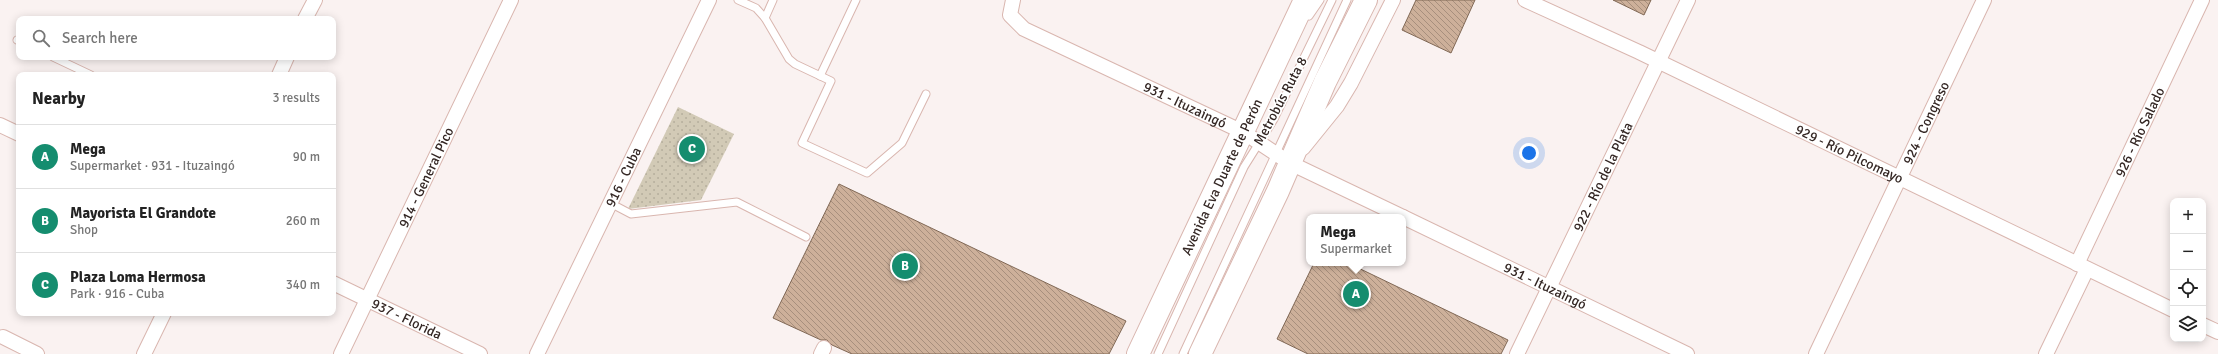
<!DOCTYPE html>
<html lang="en">
<head>
<meta charset="utf-8">
<style>
  :root { --surface:#fff; --page:#f6f6f6; --text:#222; --muted:#767676; --line:#e0e0e0; --accent:#158d6f }
  body { margin:0; font-family:Signika,sans-serif; background:var(--page); color:var(--text) }
  .controls { position:absolute; right:12px; bottom:12px; display:grid; overflow:hidden; border-radius:8px; box-shadow:0 2px 10px #0003 }
  .controls button { width:36px; height:36px; display:grid; place-items:center; padding:0; border:0; border-bottom:1px solid var(--line); background:var(--surface); color:var(--text); font:20px sans-serif }
  .you { position:absolute; left:1529px; top:153px; width:14px; height:14px; margin:-10px; border:3px solid #fff; border-radius:50%; background:#1a73e8; box-shadow:0 0 0 6px #1a73e833 }
  .badge { display:grid; place-items:center; width:26px; height:26px; border-radius:50%; background:var(--accent); color:#fff; font-size:13px; font-weight:700 }
  .pin { position:absolute; translate:-50% -50%; border:2px solid #fff; box-shadow:0 1px 4px #0006 }
  .popup { position:absolute; left:1306px; top:214px; width:100px; height:52px; box-sizing:border-box; display:grid; place-content:center; border-radius:8px; background:var(--surface); filter:drop-shadow(0 1px 3px #0005); font-size:13px; white-space:nowrap; color:var(--muted) }
  .popup b { font-size:15px; color:var(--text) }
  .popup::after { content:''; position:absolute; left:50%; top:100%; margin-left:-8px; border:8px solid transparent; border-top-color:var(--surface) }
  .list { margin:0; padding:0; list-style:none }
  h2 { display:flex; justify-content:space-between; align-items:center; height:52px; margin:0; padding:0 16px; font-size:17px }
  h2 small { font-size:13px; font-weight:400; color:var(--muted) }
  .list li { display:grid; grid-template-columns:26px 1fr auto; gap:12px; align-items:center; box-sizing:border-box; height:64px; padding:0 16px; border-top:1px solid var(--line) }
  .list b { display:block; font-size:15px; white-space:nowrap }
  .list p { margin:0; font-size:13px; white-space:nowrap; color:var(--muted) }
  .list em { font-size:13px; font-style:normal; color:var(--muted) }
  .icon { flex:none; width:22px; height:22px; fill:none; stroke:currentColor; stroke-width:2; stroke-linecap:round; stroke-linejoin:round }
  .map { position:relative; flex:none; width:2218px; height:354px; overflow:hidden }
  .search { position:absolute; background:var(--surface); box-shadow:0 2px 10px #0003; left:16px; top:16px; width:320px; height:44px; display:flex; align-items:center; gap:10px; box-sizing:border-box; padding:0 14px; border-radius:8px; color:var(--muted); font-size:15px }
  .panel { position:absolute; background:var(--surface); box-shadow:0 2px 10px #0003; left:16px; top:72px; width:320px; height:244px; border-radius:8px }
  .map>svg:first-child { display:block }
  .park { fill:url(#park-dots) }
  .building { fill:url(#building-back-hatch); stroke:#806855 }
  .lines { fill:none; stroke-linecap:round; stroke-linejoin:round }
  .service-casing { stroke:#d9b6af; stroke-width:9 }
  .minor-casing { stroke:#d9b6af; stroke-width:16 }
  .primary-casing { stroke:#d9b6af; stroke-width:24 }
  .service { stroke:#fff; stroke-width:7 }
  .minor { stroke:#fff; stroke-width:14 }
  .primary { stroke:#fff; stroke-width:22 }
  .labels { text-anchor:middle; stroke-width:3.5; stroke-linejoin:round; paint-order:stroke }
  .street-label { font-size:14px; fill:#342724; stroke:#fff }
</style>
</head>
<body>
<div class="map">
<svg width="2218" height="354" viewBox="0 0 2218 354">
  <defs>
    <pattern id="park-dots" width="8" height="8" patternUnits="userSpaceOnUse"><rect width="8" height="8" fill="#d2cab6"/><path d="M2 2h.1M6 6h.1" fill="none" stroke="#b5ae9c" stroke-width="1.8" stroke-linecap="round"/></pattern>
    <pattern id="building-back-hatch" width="6" height="6" patternUnits="userSpaceOnUse"><rect width="6" height="6" fill="#cdb09a"/><path d="M-1 5l2 2M0 0l6 6M5-1l2 2" fill="none" stroke="#a78f7d"/></pattern>
  </defs>
  <rect width="100%" height="100%" fill="#faf2f1"/>
  <path class="park" d="M678 107 734 134 701 200 628 209Z"/>
  <g class="building">
    <path d="M1416 0H1475L1451 53 1402 30Z"/>
    <path d="M1613 0H1651L1644 15Z"/>
    <path d="M839 184 1126 321 1109 354H852L832 345 827 340H821L773 318Z"/>
    <path d="M1314 263H1348L1508 340 1501 354H1308L1277 339Z"/>
  </g>
  <g class="lines">
    <defs>
      <g id="service">
        <path d="M738 0 756 8 765 18 789 59 795 64 831 81 802 143 867 173 902 143 926 94"/>
        <path d="M1309 16 1320 0"/>
        <path d="M765 18 773 0"/>
        <path d="M17 40 19 41"/>
        <path d="M53 57 91 75"/>
        <path d="M820 76 856 0"/>
        <path d="M610 203 631 214 737 202 806 237"/>
        <path d="M1158 354 1244 167 1274 119 1332 0"/>
        <path d="M1183 354 1347 0"/>
      </g>
      <g id="minor">
        <path id="s1" d="M1013 0 1010 15 1024 29 1243 132 1290 163 1403 217"/>
        <path id="s2" d="M1525 0 1639 52 2173 310"/>
        <path d="M305 19 315 0"/>
        <path d="M279 75 287 57"/>
        <path d="M0 125 19 134"/>
        <path d="M1303 148 1337 106 1351 83 1393 0"/>
        <path id="s3" d="M1403 217 1687 354"/>
        <path id="s4" d="M2077 264 2202 0"/>
        <path id="s5" d="M333 283 480 354"/>
        <path d="M2203 325 2218 332"/>
        <path d="M3 337 37 354"/>
        <path d="M144 354 164 313"/>
        <path id="s6" d="M341 354 511 0"/>
        <path id="s7" d="M537 354 709 0"/>
        <path d="M821 354 824 348"/>
        <path id="s8" d="M1517 354 1688 0"/>
        <path id="s9" d="M1816 354 1984 0"/>
        <path d="M2046 354 2087 269"/>
      </g>
      <g id="primary">
        <path id="s10" d="M1138 354 1305 0"/>
        <path d="M1200 354 1278 191 1325 82 1366 0"/>
      </g>
    </defs>
    <use href="#service" class="service-casing"/>
    <use href="#minor" class="minor-casing"/>
    <use href="#primary" class="primary-casing"/>
    <use href="#service" class="service"/>
    <use href="#minor" class="minor"/>
    <use href="#primary" class="primary"/>
  </g>
  <g class="labels">
    <g class="street-label">
      <text transform="translate(1280 101) rotate(-62)" y="5">Metrobús Ruta 8</text>
      <text dy="5" stroke="none"><textPath href="#s1" startOffset="213">931 - Ituzaingó</textPath></text>
      <text dy="5" stroke="none"><textPath href="#s9" startOffset="256">924 - Congreso</textPath></text>
      <text dy="5" stroke="none"><textPath href="#s4" startOffset="146">926 - Río Salado</textPath></text>
      <text dy="5" stroke="none"><textPath href="#s2" startOffset="359">929 - Río Pilcomayo</textPath></text>
      <text dy="5" stroke="none"><textPath href="#s6" startOffset="196">914 - General Pico</textPath></text>
      <text dy="5" stroke="none"><textPath href="#s7" startOffset="197">916 - Cuba</textPath></text>
      <text dy="5" stroke="none"><textPath href="#s10" startOffset="196">Avenida Eva Duarte de Perón</textPath></text>
      <text dy="5" stroke="none"><textPath href="#s8" startOffset="197">922 - Río de la Plata</textPath></text>
      <text dy="5" stroke="none"><textPath href="#s3" startOffset="158">931 - Ituzaingó</textPath></text>
      <text dy="5" stroke="none"><textPath href="#s5" startOffset="82">937 - Florida</textPath></text>
    </g>
  </g>
</svg>
<div class="controls">
<button>+</button>
<button>−</button>
<button><svg class="icon" aria-label="locate" viewBox="0 0 24 24"><circle cx="12" cy="12" r="6"/><path d="M12 2v4M12 18v4M2 12h4M18 12h4"/></svg></button>
<button><svg class="icon" aria-label="layers" viewBox="0 0 24 24"><path d="M12 4l9 5-9 5-9-5zM3 14l9 5 9-5"/></svg></button>
</div>
<div class="you"></div>
<div class="pin badge" style="left:1356px;top:294px">A</div>
<div class="popup"><b>Mega</b>Supermarket</div>
<div class="pin badge" style="left:905px;top:266px">B</div>
<div class="pin badge" style="left:692px;top:149px">C</div>
<div class="search"><svg class="icon" aria-label="search" viewBox="0 0 24 24"><circle cx="10" cy="10" r="6"/><path d="M15 15l6 6"/></svg>Search here</div>
<section class="panel">
<h2>Nearby<small>3 results</small></h2>
<ul class="list">
<li><span class="badge">A</span><div><b>Mega</b><p>Supermarket · 931 - Ituzaingó</p></div><em>90 m</em></li>
<li><span class="badge">B</span><div><b>Mayorista El Grandote</b><p>Shop</p></div><em>260 m</em></li>
<li><span class="badge">C</span><div><b>Plaza Loma Hermosa</b><p>Park · 916 - Cuba</p></div><em>340 m</em></li>
</ul>
</section>
</div>
</body>
</html>
